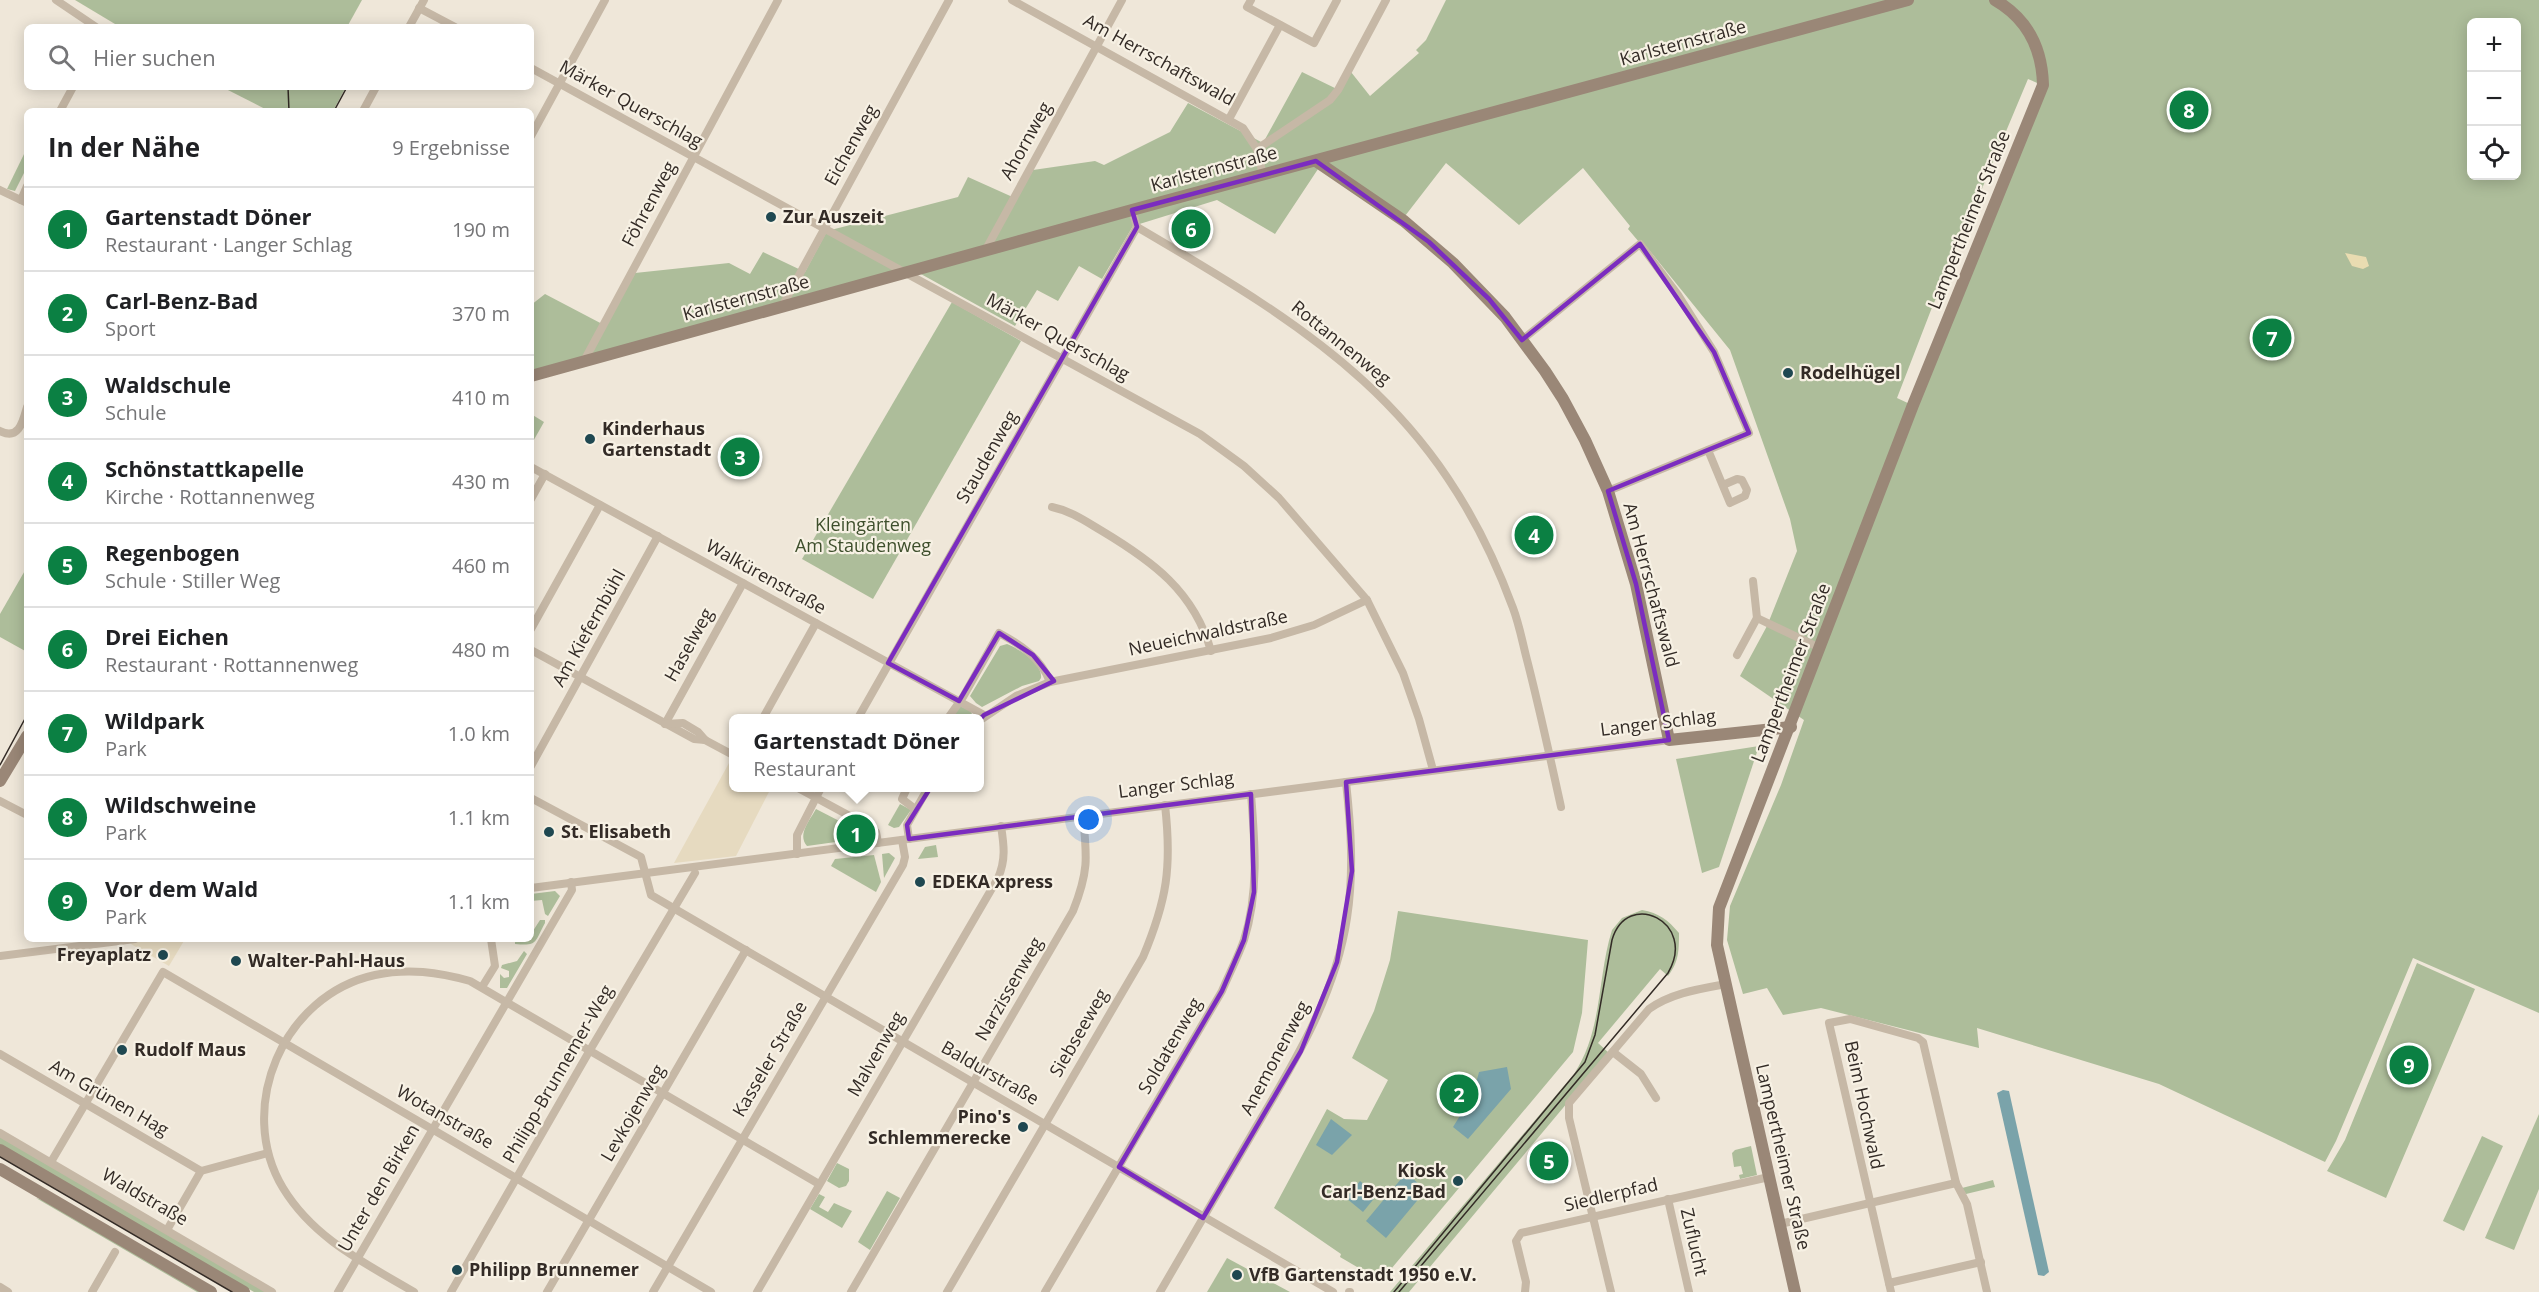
<!DOCTYPE html>
<html lang="de">
<head>
<meta charset="utf-8">
<style>
  :root { --surface:#fff; --page:#f2f2f2; --text:#202124; --muted:#757577; --line:#e0e0e0; --accent:#0b8043 }
  body { margin:0; font-family:"Open Sans",sans-serif; background:var(--page); color:var(--text) }
  .controls { position:absolute; right:18px; top:18px; display:grid; overflow:hidden; border-radius:9px; box-shadow:0 3px 15px #0003 }
  .controls button { width:54px; height:54px; display:grid; place-items:center; padding:0; border:0; border-bottom:2px solid var(--line); background:var(--surface); color:var(--text); font:30px sans-serif }
  .you { position:absolute; left:1089px; top:820px; width:21px; height:21px; margin:-15px; border:4px solid #fff; border-radius:50%; background:#1a73e8; box-shadow:0 0 0 9px #1a73e833 }
  .badge { display:grid; place-items:center; width:39px; height:39px; border-radius:50%; background:var(--accent); color:#fff; font-size:20px; font-weight:700 }
  .pin { position:absolute; translate:-50% -50%; border:3px solid #fff; box-shadow:0 2px 6px #0006 }
  .popup { position:absolute; left:729px; top:714px; width:255px; height:78px; box-sizing:border-box; display:grid; place-content:center; border-radius:9px; background:var(--surface); filter:drop-shadow(0 2px 4px #0005); font-size:20px; white-space:nowrap; color:var(--muted) }
  .popup b { font-size:22px; color:var(--text) }
  .popup::after { content:''; position:absolute; left:50%; top:100%; margin-left:-12px; border:12px solid transparent; border-top-color:var(--surface) }
  .list { margin:0; padding:0; list-style:none }
  h2 { display:flex; justify-content:space-between; align-items:center; height:78px; margin:0; padding:0 24px; font-size:26px }
  h2 small { font-size:20px; font-weight:400; color:var(--muted) }
  .list li { display:grid; grid-template-columns:39px 1fr auto; gap:18px; align-items:center; box-sizing:border-box; height:84px; padding:0 24px; border-top:2px solid var(--line) }
  .list b { display:block; font-size:22px; white-space:nowrap }
  .list p { margin:0; font-size:20px; white-space:nowrap; color:var(--muted) }
  .list em { font-size:20px; font-style:normal; color:var(--muted) }
  .icon { flex:none; width:33px; height:33px; fill:none; stroke:currentColor; stroke-width:2; stroke-linecap:round; stroke-linejoin:round }
  .map { position:relative; flex:none; width:2539px; height:1292px; overflow:hidden }
  .search { position:absolute; background:var(--surface); box-shadow:0 3px 15px #0003; left:24px; top:24px; width:510px; height:66px; display:flex; align-items:center; gap:15px; box-sizing:border-box; padding:0 21px; border-radius:9px; color:var(--muted); font-size:22px }
  .panel { position:absolute; background:var(--surface); box-shadow:0 3px 15px #0003; left:24px; top:108px; width:510px; height:834px; border-radius:9px }
  .map>svg:first-child { display:block }
  .green { fill:#adbd9a; fill-rule:evenodd }
  .sand { fill:#e9dcb1 }
  .plaza { fill:#e6dac0 }
  .water { fill:#7aa3aa }
  .lines { fill:none; stroke-linecap:round; stroke-linejoin:round }
  .street { stroke:#c6b8a6; stroke-width:8 }
  .secondary { stroke:#9a8777; stroke-width:12 }
  .tram { stroke:#332b26; stroke-width:1.5 }
  .marked { fill:none; stroke:#7b2cbf; stroke-width:4.5; stroke-linejoin:round }
  .poi-dot { fill:#1f4851; stroke:#f7f1e4; stroke-width:2 }
  .labels { text-anchor:middle; stroke-width:4.5; stroke-linejoin:round; paint-order:stroke }
  .street-label { font-size:18px; fill:#332b26; stroke:#f7f1e4 }
  .poi-label { font-size:18px; font-weight:bold; fill:#332b26; stroke:#f7f1e4; text-anchor:start }
  .park-label { font-size:18px; fill:#3e4f2c; stroke:#f7f1e4 }
</style>
</head>
<body>
<div class="map">
<svg width="2539" height="1292" viewBox="0 0 2539 1292">
  <rect width="100%" height="100%" fill="#efe7d9"/>
  <g class="green">
    <path d="M75 0H362L347 27H120Z"/>
    <path d="M1446 0H2539V1013L2413 958 2336 1141 2325 1162 2159 1084 1977 1028 1979 1048 1821 1008 1783 1015 1767 988 1743 994 1727 940 1730 906 1781 785 1804 720 1740 676 1767 626 1797 551 1790 519 1730 350 1641 240 1639 242 1628 229 1630 226 1583 168 1519 225 1446 163 1405 216 1320 166 1275 234 1217 200 1133 226 1102 279 1079 266 1058 301 1037 290 1015 326 910 268 531 371V305L545 294 606 326 635 273 729 263 750 274 763 252 805 272 827 231 958 197 968 177 1017 199 1033 170 1095 161 1104 165 1170 132 1188 103 1263 143 1302 72 1341 91 1351 72 1370 96 1419 53 1416 50 1426 40ZM2472 22H2516V176H2472ZM2028 79 2042 85 1912 405 1897 398 1931 310Z"/>
    <path d="M222 87H346L333 111H269Z"/>
    <path d="M27 148V167L15 191 7 189Z"/>
    <path d="M952 302 1021 341 873 599 802 559Z"/>
    <path d="M531 414 544 422 531 445Z"/>
    <path d="M27 567V652L0 637V614Z"/>
    <path d="M1007 644C1019 649 1043 663 1041 678L1039 681 1022 686 982 707 976 703 970 696 1000 646Z"/>
    <path d="M960 706 971 711 973 718H952Z"/>
    <path d="M1759 746 1719 867 1702 873 1676 759Z"/>
    <path d="M900 804 911 810 899 827 894 828 888 825Z"/>
    <path d="M816 809 851 827 848 834 851 837 850 840 807 846C797 834 810 820 816 809Z"/>
    <path d="M936 845 938 857 918 859 925 847Z"/>
    <path d="M889 853 895 858 884 878 882 854Z"/>
    <path d="M874 855 881 882 876 892 831 866 835 859Z"/>
    <path d="M555 891 560 896 548 916 545 914 542 900 531 901V894Z"/>
    <path d="M1642 910C1659 913 1668 920 1679 933 1679 950 1679 962 1668 976L1660 969 1598 1043 1609 1053 1409 1292H1390L1574 1074C1603 1030 1597 978 1612 930L1622 918Z"/>
    <path d="M1398 911 1588 940 1582 1013 1573 1052 1381 1281 1340 1257 1341 1254 1274 1208 1327 1109 1344 1119 1367 1120 1388 1080 1352 1058 1374 1011 1390 960Z"/>
    <path d="M540 920H545V923C534 943 538 946 515 944V939H531V934Z"/>
    <path d="M524 951 527 954 507 988H500V974L504 978 509 977V971L501 968 502 965 517 961Z"/>
    <path d="M2417 963 2475 989 2386 1198 2327 1171 2345 1140Z"/>
    <path d="M2539 1114V1189L2514 1250 2485 1238Z"/>
    <path d="M0 1136 267 1292H254L0 1144Z"/>
    <path d="M2482 1136 2503 1146 2464 1231 2443 1221Z"/>
    <path d="M1751 1146 1757 1175 1740 1179 1739 1175 1743 1174 1741 1166 1734 1167 1732 1153 1735 1150Z"/>
    <path d="M837 1163 849 1169V1181L846 1186 839 1188 827 1181Z"/>
    <path d="M1993 1180 1995 1187 1966 1194 1962 1188Z"/>
    <path d="M887 1191 900 1198 870 1250 858 1242Z"/>
    <path d="M819 1194 825 1197 819 1207 828 1212 834 1203 852 1211 842 1228 810 1209Z"/>
    <path d="M36 1198 46 1201 202 1292H197Z"/>
    <path d="M1227 1258 1290 1292H1207Z"/>
  </g>
  <path class="sand" d="M2345 253 2366 257 2369 266 2363 269 2352 266Z"/>
  <g class="plaza">
    <path d="M729 763 733 765V788H771L736 856 674 863Z"/>
    <path d="M134 939H185L169 966 131 944Z"/>
  </g>
  <g class="water">
    <path d="M1507 1067 1511 1089 1468 1139 1453 1127 1473 1095 1479 1072Z"/>
    <path d="M2003 1090 2009 1091 2049 1272 2044 1276 2038 1275 1997 1093Z"/>
    <path d="M1331 1119 1352 1135 1332 1155 1316 1145Z"/>
    <path d="M1406 1173 1426 1190 1386 1238 1366 1221Z"/>
    <path d="M1360 1181 1377 1195 1363 1212 1346 1198Z"/>
  </g>
  <g class="lines">
    <g class="street">
      <path d="M56 0 96 27"/>
      <path d="M1012 0 1243 128 1257 149 1263 175"/>
      <path d="M1251 0 1247 7 1314 43 1337 0"/>
      <path d="M419 8 455 27"/>
      <path d="M409 27 424 0"/>
      <path d="M531 68 1200 434 1244 466 1279 498 1367 600 1403 673 1419 719 1433 770"/>
      <path d="M60 111 73 87"/>
      <path d="M363 111 376 87"/>
      <path d="M1229 119 1280 25"/>
      <path d="M531 136 605 0"/>
      <path d="M1257 149 1330 100 1338 90 1386 0"/>
      <path d="M0 190 27 203"/>
      <path d="M21 200 27 186"/>
      <path d="M1137 227C1313 330 1439 407 1513 608 1519 624 1522 640 1526 656 1539 706 1550 757 1561 807"/>
      <path d="M985 251 1122 0"/>
      <path d="M784 307 785 301 949 0"/>
      <path d="M1522 340 1640 244 1678 295 1714 352 1749 433 1608 491"/>
      <path d="M584 361 778 0"/>
      <path d="M0 431C19 441 23 421 27 407"/>
      <path d="M1708 450 1730 503 1745 496 1747 490 1742 480 1737 479 1723 485"/>
      <path d="M531 467 984 715"/>
      <path d="M531 499 545 474"/>
      <path d="M1052 507C1071 511 1085 521 1102 531 1152 561 1194 591 1211 651"/>
      <path d="M1757 618 1820 648"/>
      <path d="M531 629 600 505"/>
      <path d="M531 650 694 739 705 740"/>
      <path d="M1737 655 1757 618 1753 581"/>
      <path d="M763 718 816 623"/>
      <path d="M858 718 1137 227 1132 210"/>
      <path d="M948 718 963 697 999 633C1021 645 1041 658 1050 682"/>
      <path d="M979 721 1016 696 1050 682 1271 638 1314 625 1367 600"/>
      <path d="M665 724 743 583"/>
      <path d="M665 724 683 723 698 732 705 740 733 755"/>
      <path d="M531 766 658 536"/>
      <path d="M798 788 872 828 876 832 878 843"/>
      <path d="M907 788 902 799 915 809"/>
      <path d="M531 798 641 857 651 895 1333 1292"/>
      <path d="M0 801 27 815"/>
      <path d="M909 839 907 825 928 788"/>
      <path d="M797 854V835L821 788"/>
      <path d="M531 888 1669 740"/>
      <path d="M0 956 135 939"/>
      <path d="M482 987 495 966 491 939"/>
      <path d="M1613 1052 1641 1074 1656 1098"/>
      <path d="M0 1054 201 1171"/>
      <path d="M0 1133 272 1292"/>
      <path d="M51 1162 163 972 711 1292"/>
      <path d="M1668 1199 1689 1292"/>
      <path d="M1780 1224 1956 1183"/>
      <path d="M167 1230 201 1171 268 1153"/>
      <path d="M1889 1283 1981 1262"/>
      <path d="M0 1287 8 1292"/>
      <path d="M92 1292 115 1252"/>
      <path d="M338 1292 572 890 571 882"/>
      <path d="M414 1292C365 1263 314 1239 283 1188 235 1108 283 995 375 975 408 968 438 972 470 981L819 1184"/>
      <path d="M451 1292 590 1050 695 873"/>
      <path d="M547 1292 746 950"/>
      <path d="M653 1292 903 865 905 857 902 840"/>
      <path d="M757 1292 998 878C1006 860 1004 845 1001 826"/>
      <path d="M851 1292 1073 911C1089 871 1087 857 1083 816"/>
      <path d="M947 1292 1143 957C1167 900 1172 867 1165 805"/>
      <path d="M1045 1292 1222 991C1229 974 1238 957 1244 940 1259 893 1255 843 1251 794"/>
      <path d="M1160 1292C1191 1239 1221 1187 1252 1134 1292 1066 1335 998 1347 918 1354 872 1351 828 1346 782"/>
      <path d="M1349 1292H1350"/>
      <path d="M1525 1292 1526 1282 1516 1241 1521 1233 1769 1177"/>
      <path d="M1611 1292 1569 1118V1103L1649 1009C1671 993 1699 989 1726 984"/>
      <path d="M1891 1292 1829 1023 1850 1019 1918 1038 1923 1042 1956 1183 1967 1204 1987 1292"/>
    </g>
    <g class="secondary">
      <path d="M1316 161 1404 221 1453 263 1505 317 1545 371 1563 399 1585 440 1608 491 1636 584 1669 740 1791 727"/>
      <path d="M531 376 1132 210 1908 0"/>
      <path d="M0 781 27 736"/>
      <path d="M0 1150 244 1292"/>
      <path d="M0 1169 211 1292"/>
      <path d="M1795 1292 1717 945 1719 908 1913 405 2043 85C2042 48 2028 19 1995 0"/>
    </g>
    <g class="tram">
      <path d="M288 87 289 111"/>
      <path d="M334 111 347 87"/>
      <path d="M0 765 27 715"/>
      <path d="M0 1157 232 1292"/>
      <path d="M1394 1292 1585 1062 1595 1035 1612 940C1627 888 1698 922 1668 973L1399 1292"/>
    </g>
  </g>
  <path class="marked" d="M1316 161 1429 242 1489 299 1522 340 1640 244 1714 352 1749 433 1608 491 1636 584 1669 740 1346 782 1352 871 1337 962 1301 1051 1203 1218 1119 1167 1222 991 1244 940 1254 892 1251 794 909 839 907 825 961 739 984 715 1054 681 1033 655 999 633 959 701 888 663 1137 227 1132 210Z"/>
  <g class="poi-dot">
    <circle cx="771" cy="217" r="6"/>
    <circle cx="1788" cy="373" r="6"/>
    <circle cx="590" cy="439" r="6"/>
    <circle cx="549" cy="832" r="6"/>
    <circle cx="920" cy="882" r="6"/>
    <circle cx="163" cy="955" r="6"/>
    <circle cx="236" cy="961" r="6"/>
    <circle cx="122" cy="1050" r="6"/>
    <circle cx="1023" cy="1127" r="6"/>
    <circle cx="1458" cy="1181" r="6"/>
    <circle cx="457" cy="1270" r="6"/>
    <circle cx="1237" cy="1275" r="6"/>
  </g>
  <g class="labels">
    <g class="street-label">
      <text transform="translate(1683 43) rotate(-15)" y="6">Karlsternstraße</text>
      <text transform="translate(1159 60) rotate(29)" y="6">Am Herrschaftswald</text>
      <text transform="translate(631 104) rotate(29)" y="6">Märker Querschlag</text>
      <text transform="translate(1026 141) rotate(-61)" y="6">Ahornweg</text>
      <text transform="translate(851 145) rotate(-61)" y="6">Eichenweg</text>
      <text transform="translate(1214 169) rotate(-15)" y="6">Karlsternstraße</text>
      <text transform="translate(649 204) rotate(-62)" y="6">Föhrenweg</text>
      <text transform="translate(1969 220) rotate(-68)" y="6">Lampertheimer Straße</text>
      <text transform="translate(746 298) rotate(-15)" y="6">Karlsternstraße</text>
      <text transform="translate(1058 337) rotate(29)" y="6">Märker Querschlag</text>
      <text transform="translate(1341 343) rotate(39)" y="6">Rottannenweg</text>
      <text transform="translate(987 457) rotate(-60)" y="6">Staudenweg</text>
      <text transform="translate(766 577) rotate(29)" y="6">Walkürenstraße</text>
      <text transform="translate(1651 585) rotate(75)" y="6">Am Herrschaftswald</text>
      <text transform="translate(589 628) rotate(-61)" y="6">Am Kiefernbühl</text>
      <text transform="translate(1208 633) rotate(-12)" y="6">Neueichwaldstraße</text>
      <text transform="translate(689 645) rotate(-61)" y="6">Haselweg</text>
      <text transform="translate(1791 673) rotate(-69)" y="6">Lampertheimer Straße</text>
      <text transform="translate(1658 723) rotate(-7)" y="6">Langer Schlag</text>
      <text transform="translate(1176 785) rotate(-7)" y="6">Langer Schlag</text>
      <text transform="translate(1009 989) rotate(-60)" y="6">Narzissenweg</text>
      <text transform="translate(1079 1033) rotate(-60)" y="6">Siebseeweg</text>
      <text transform="translate(1170 1046) rotate(-60)" y="6">Soldatenweg</text>
      <text transform="translate(876 1054) rotate(-60)" y="6">Malvenweg</text>
      <text transform="translate(1275 1058) rotate(-62)" y="6">Anemonenweg</text>
      <text transform="translate(770 1059) rotate(-60)" y="6">Kasseler Straße</text>
      <text transform="translate(990 1073) rotate(30)" y="6">Baldurstraße</text>
      <text transform="translate(558 1074) rotate(-60)" y="6">Philipp-Brunnemer-Weg</text>
      <text transform="translate(109 1098) rotate(30)" y="6">Am Grünen Hag</text>
      <text transform="translate(1864 1105) rotate(78)" y="6">Beim Hochwald</text>
      <text transform="translate(633 1113) rotate(-60)" y="6">Levkojenweg</text>
      <text transform="translate(445 1117) rotate(30)" y="6">Wotanstraße</text>
      <text transform="translate(1783 1157) rotate(77)" y="6">Lampertheimer Straße</text>
      <text transform="translate(379 1188) rotate(-60)" y="6">Unter den Birken</text>
      <text transform="translate(1611 1195) rotate(-13)" y="6">Siedlerpfad</text>
      <text transform="translate(145 1197) rotate(30)" y="6">Waldstraße</text>
      <text transform="translate(1694 1242) rotate(77)" y="6">Zuflucht</text>
    </g>
    <g class="poi-label">
      <text x="783" y="223">Zur Auszeit</text>
      <text x="1800" y="379">Rodelhügel</text>
      <text x="602" y="435">Kinderhaus<tspan x="602" dy="21">Gartenstadt</tspan></text>
      <text x="561" y="838">St. Elisabeth</text>
      <text x="932" y="888">EDEKA xpress</text>
      <text x="151" y="961" text-anchor="end">Freyaplatz</text>
      <text x="248" y="967">Walter-Pahl-Haus</text>
      <text x="134" y="1056">Rudolf Maus</text>
      <text x="1011" y="1123" text-anchor="end">Pino's<tspan x="1011" dy="21">Schlemmerecke</tspan></text>
      <text x="1446" y="1177" text-anchor="end">Kiosk<tspan x="1446" dy="21">Carl-Benz-Bad</tspan></text>
      <text x="469" y="1276">Philipp Brunnemer</text>
      <text x="1249" y="1281">VfB Gartenstadt 1950 e.V.</text>
    </g>
    <g class="park-label">
      <text x="863" y="531">Kleingärten<tspan x="863" dy="21">Am Staudenweg</tspan></text>
    </g>
  </g>
</svg>
<div class="controls">
<button>+</button>
<button>−</button>
<button><svg class="icon" aria-label="locate" viewBox="0 0 24 24"><circle cx="12" cy="12" r="6"/><path d="M12 2v4M12 18v4M2 12h4M18 12h4"/></svg></button>
</div>
<div class="you"></div>
<div class="pin badge" style="left:856px;top:834px">1</div>
<div class="popup"><b>Gartenstadt Döner</b>Restaurant</div>
<div class="pin badge" style="left:1459px;top:1094px">2</div>
<div class="pin badge" style="left:740px;top:457px">3</div>
<div class="pin badge" style="left:1534px;top:535px">4</div>
<div class="pin badge" style="left:1549px;top:1161px">5</div>
<div class="pin badge" style="left:1191px;top:229px">6</div>
<div class="pin badge" style="left:2272px;top:338px">7</div>
<div class="pin badge" style="left:2189px;top:110px">8</div>
<div class="pin badge" style="left:2409px;top:1065px">9</div>
<div class="search"><svg class="icon" aria-label="search" viewBox="0 0 24 24"><circle cx="10" cy="10" r="6"/><path d="M15 15l6 6"/></svg>Hier suchen</div>
<section class="panel">
<h2>In der Nähe<small>9 Ergebnisse</small></h2>
<ul class="list">
<li><span class="badge">1</span><div><b>Gartenstadt Döner</b><p>Restaurant · Langer Schlag</p></div><em>190 m</em></li>
<li><span class="badge">2</span><div><b>Carl-Benz-Bad</b><p>Sport</p></div><em>370 m</em></li>
<li><span class="badge">3</span><div><b>Waldschule</b><p>Schule</p></div><em>410 m</em></li>
<li><span class="badge">4</span><div><b>Schönstattkapelle</b><p>Kirche · Rottannenweg</p></div><em>430 m</em></li>
<li><span class="badge">5</span><div><b>Regenbogen</b><p>Schule · Stiller Weg</p></div><em>460 m</em></li>
<li><span class="badge">6</span><div><b>Drei Eichen</b><p>Restaurant · Rottannenweg</p></div><em>480 m</em></li>
<li><span class="badge">7</span><div><b>Wildpark</b><p>Park</p></div><em>1.0 km</em></li>
<li><span class="badge">8</span><div><b>Wildschweine</b><p>Park</p></div><em>1.1 km</em></li>
<li><span class="badge">9</span><div><b>Vor dem Wald</b><p>Park</p></div><em>1.1 km</em></li>
</ul>
</section>
</div>
</body>
</html>
